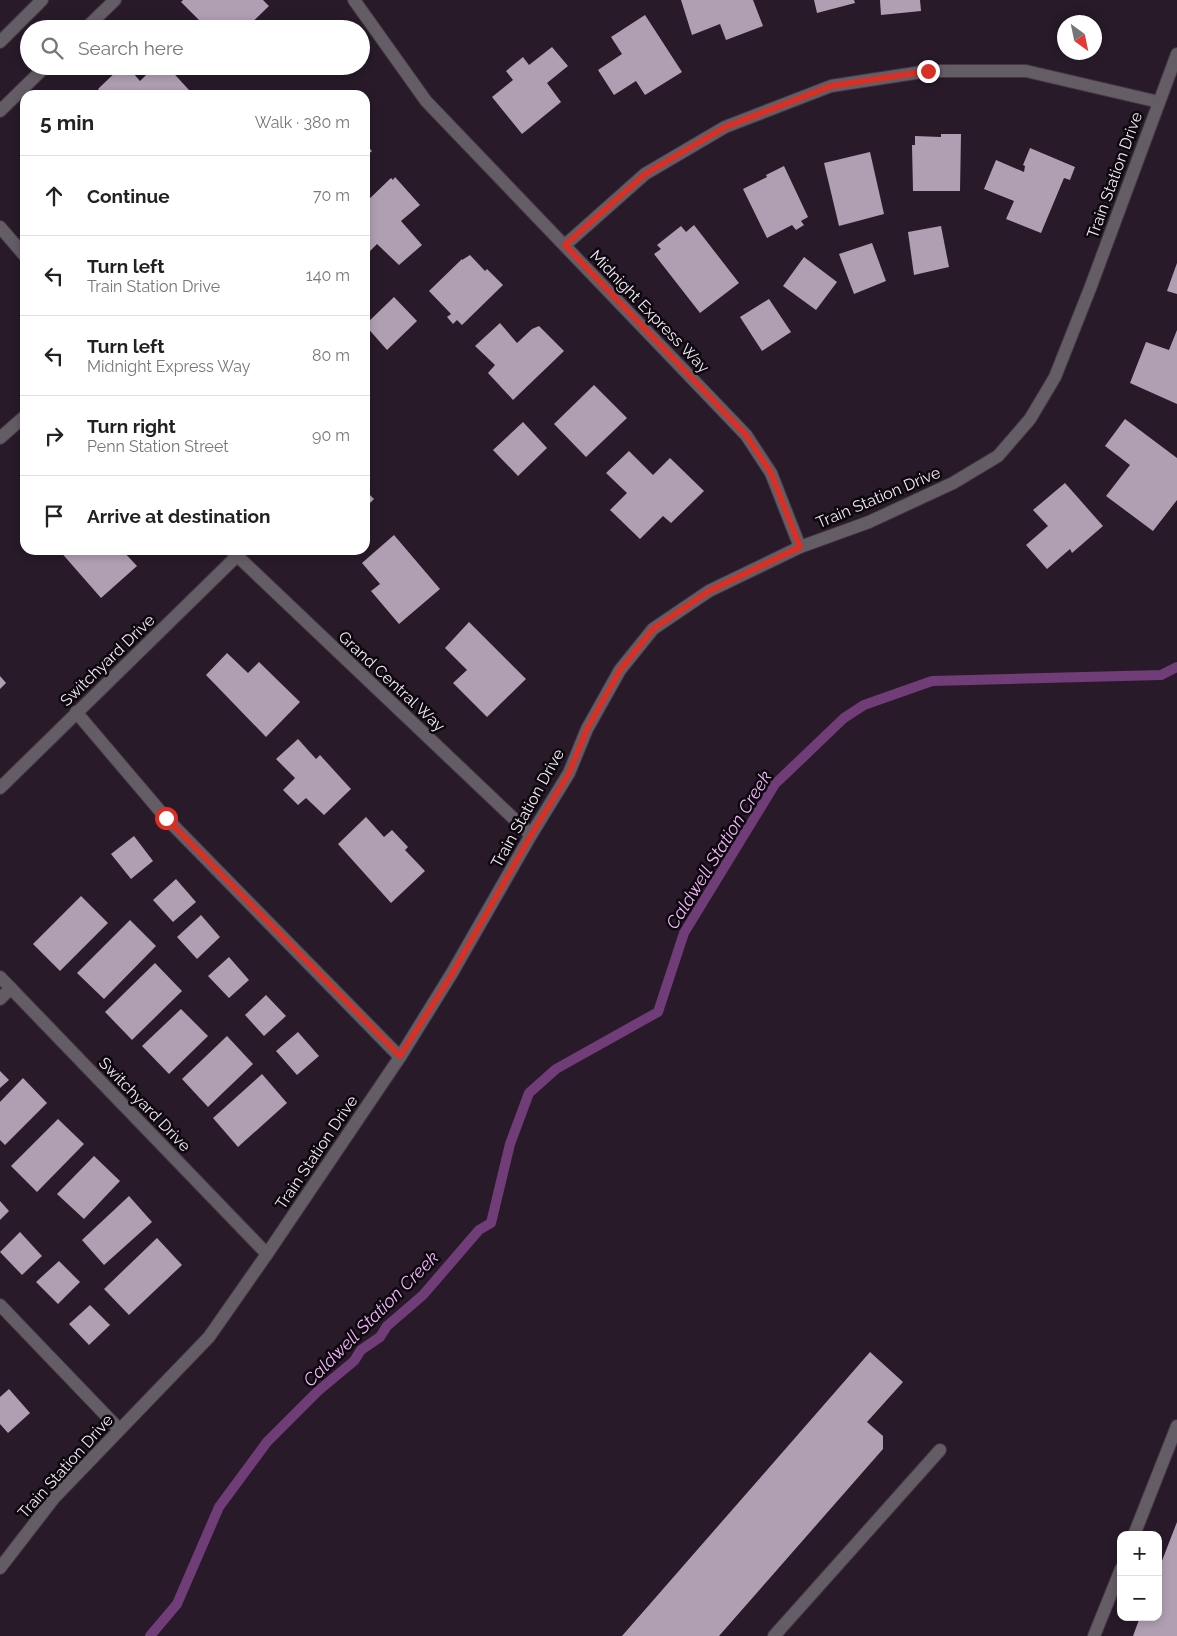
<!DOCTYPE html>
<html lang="en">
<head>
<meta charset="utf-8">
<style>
  :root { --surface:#fff; --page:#f6f6f6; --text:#222; --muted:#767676; --line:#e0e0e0 }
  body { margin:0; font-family:Raleway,sans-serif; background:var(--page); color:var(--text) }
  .controls { position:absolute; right:15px; bottom:15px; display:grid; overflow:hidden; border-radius:10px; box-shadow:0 2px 8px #0003 }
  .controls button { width:45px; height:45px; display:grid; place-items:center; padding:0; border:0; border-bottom:1px solid var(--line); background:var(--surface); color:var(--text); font:25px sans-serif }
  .compass { position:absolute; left:1057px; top:15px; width:45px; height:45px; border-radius:50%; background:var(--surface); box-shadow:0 2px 8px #0003; rotate:147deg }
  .stop { position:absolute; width:15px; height:15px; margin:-11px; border:4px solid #d93025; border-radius:50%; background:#fff }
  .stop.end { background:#d93025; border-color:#fff; box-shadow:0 1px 5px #0008 }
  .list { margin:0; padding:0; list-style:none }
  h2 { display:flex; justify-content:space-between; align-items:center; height:65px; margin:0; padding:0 20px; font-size:21px }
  h2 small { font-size:16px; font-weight:400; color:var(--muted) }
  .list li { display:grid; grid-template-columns:32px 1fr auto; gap:15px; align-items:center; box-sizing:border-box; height:80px; padding:0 20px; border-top:1px solid var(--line) }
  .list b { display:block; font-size:19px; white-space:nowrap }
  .list p { margin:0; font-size:16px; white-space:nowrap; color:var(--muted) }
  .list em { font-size:16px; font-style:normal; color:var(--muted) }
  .icon { flex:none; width:28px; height:28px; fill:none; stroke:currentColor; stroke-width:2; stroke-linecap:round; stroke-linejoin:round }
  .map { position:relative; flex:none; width:1177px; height:1636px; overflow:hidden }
  .search { position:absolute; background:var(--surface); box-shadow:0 2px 8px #0003; left:20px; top:20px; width:350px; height:55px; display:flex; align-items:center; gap:12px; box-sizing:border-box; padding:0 18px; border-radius:28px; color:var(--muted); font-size:19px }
  .panel { position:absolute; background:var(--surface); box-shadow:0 2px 8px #0003; left:20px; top:90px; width:350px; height:465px; border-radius:15px }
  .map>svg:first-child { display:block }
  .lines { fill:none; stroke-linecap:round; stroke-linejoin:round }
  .stream { stroke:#703d78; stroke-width:10 }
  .building { fill:#b09fb3 }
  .service-casing { stroke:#443745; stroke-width:14 }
  .minor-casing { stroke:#443745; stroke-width:14 }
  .service { stroke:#645d65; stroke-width:12 }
  .minor { stroke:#645d65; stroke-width:12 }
  .route { stroke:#d93025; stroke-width:6 }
  .labels { text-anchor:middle; stroke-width:5; stroke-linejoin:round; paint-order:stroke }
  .street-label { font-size:16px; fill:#f2e9f4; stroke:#0d070e }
  .water-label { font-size:18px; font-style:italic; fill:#f1b5f9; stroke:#0d070e }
</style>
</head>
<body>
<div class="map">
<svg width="1177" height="1636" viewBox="0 0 1177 1636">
  <rect width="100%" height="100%" fill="#281a29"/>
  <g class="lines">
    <path class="stream" d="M150 1636 177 1604 219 1507 267 1442 318 1391 354 1361 361 1350 380 1337 387 1326 423 1295 479 1230 491 1223 510 1144 529 1093 556 1069 658 1012 684 933 775 784 844 718 864 705 932 681 1161 675 1177 667"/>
  </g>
  <g class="building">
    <path d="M183 0H263L269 6 245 29H199L203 24 181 2Z"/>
    <path d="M681 0H753L763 26 726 40 720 24 692 35Z"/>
    <path d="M814 0H854L855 3 817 13Z"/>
    <path d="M880 0H920L921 11 881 15Z"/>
    <path d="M645 15 682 72 645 95 636 81 614 95 598 70 622 54 611 37Z"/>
    <path d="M552 47 568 66 547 83 561 102 522 134 492 97 513 80 506 71 523 57 529 65Z"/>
    <path d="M122 66H127L140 81 155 66H167L189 90 183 95H104L98 89Z"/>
    <path d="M941 134H961L960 191H913L912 145H915V136L941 137Z"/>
    <path d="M365 144 372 151 365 157Z"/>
    <path d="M1030 148 1075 167 1070 180 1064 178 1041 233 1006 219 1014 201 984 189 996 160 1024 172 1025 166 1023 165Z"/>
    <path d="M870 152 884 214 839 226 824 163Z"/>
    <path d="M784 166 808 217 801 221 804 225 796 230 792 225 767 238 743 189 767 177 766 175Z"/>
    <path d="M395 177 420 205 401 221 422 245 399 265 377 244 369 252 365 247V203L391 178 393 180Z"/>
    <path d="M694 225 739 283 700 313 654 254 661 249 657 245 681 226 686 232Z"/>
    <path d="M941 226 949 267 914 275 908 232Z"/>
    <path d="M872 243 886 281 854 294 839 254Z"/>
    <path d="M470 255 485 271 487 269 503 285 462 325 457 320 453 324 447 317 451 314 429 291 462 259V260Z"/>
    <path d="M804 257 837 282 816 310 783 286Z"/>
    <path d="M1177 263V294L1167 291Z"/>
    <path d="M394 297 417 321 387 350 365 325Z"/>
    <path d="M769 299 791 332 762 351 740 317Z"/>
    <path d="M500 323 517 343 532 329 539 326 564 351 513 400 488 373 495 365 475 346Z"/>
    <path d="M1177 330V404L1130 383 1146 342 1169 350Z"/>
    <path d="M594 385 627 418 586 457 554 424Z"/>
    <path d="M1125 419 1177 458V500L1153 531 1106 496 1130 465 1105 446Z"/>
    <path d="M523 422 547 448 518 476 493 450Z"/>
    <path d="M629 451 653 475 670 458 704 491 671 523 663 516 640 539 610 510 627 493 606 473Z"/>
    <path d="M1065 483 1103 526 1072 553 1070 549 1047 569 1026 545 1048 526 1033 510Z"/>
    <path d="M365 490 374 499 365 508Z"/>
    <path d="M394 535 440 589 399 624 371 591 380 584 362 563Z"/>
    <path d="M59 550H122L137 566 101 598Z"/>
    <path d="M469 622 526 679 487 717 453 683 467 670 445 648Z"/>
    <path d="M227 653 248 673 259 662 300 702 266 737 206 675Z"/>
    <path d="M0 676 6 683 0 689Z"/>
    <path d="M298 739 316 759 320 755 351 789 324 815 306 798 298 805 283 790 295 778 276 759Z"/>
    <path d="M366 817 384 837 392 830 408 847 405 850 425 871 391 903 338 844Z"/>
    <path d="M134 836 153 861 131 879 111 854Z"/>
    <path d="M176 879 196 902 173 922 153 900Z"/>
    <path d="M81 896 108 923 60 971 33 944Z"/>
    <path d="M201 915 220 937 197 959 177 937Z"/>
    <path d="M130 920 156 946 104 999 77 973Z"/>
    <path d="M229 957 249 980 229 998 208 976Z"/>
    <path d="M155 963 182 991 132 1040 105 1012Z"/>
    <path d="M266 995 286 1016 264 1036 245 1015Z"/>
    <path d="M181 1009 208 1036 169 1074 142 1046Z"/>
    <path d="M298 1032 319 1056 297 1075 276 1051Z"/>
    <path d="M227 1036 253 1064 208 1107 182 1079Z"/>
    <path d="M0 1071 9 1080 0 1088Z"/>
    <path d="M262 1074 287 1103 238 1147 213 1118Z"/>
    <path d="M23 1078 47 1103 5 1145 0 1140V1102Z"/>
    <path d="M58 1119 84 1144 37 1192 11 1166Z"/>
    <path d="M94 1156 120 1181 84 1219 57 1194Z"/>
    <path d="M129 1196 152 1222 104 1265 82 1240Z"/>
    <path d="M0 1201 9 1211 0 1220Z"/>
    <path d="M20 1232 42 1256 22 1275 0 1252Z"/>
    <path d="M157 1238 182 1265 129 1315 104 1289Z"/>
    <path d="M59 1261 80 1282 58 1304 36 1282Z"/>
    <path d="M90 1305 110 1325 89 1345 69 1324Z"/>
    <path d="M870 1352 903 1382 867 1422 883 1436V1449L719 1636H622Z"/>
    <path d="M9 1389 30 1413 8 1433 0 1424V1397Z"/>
    <path d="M1177 1522V1636H1133L1140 1617H1158V1571Z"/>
  </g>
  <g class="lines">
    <defs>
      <g id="service">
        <path d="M0 438 25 416"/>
        <path d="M76 712 166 818 400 1057"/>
        <path d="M0 999 11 988"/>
        <path d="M0 1305 119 1429"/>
        <path d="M1134 1535 1177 1426"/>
        <path d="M774 1636 940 1450"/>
        <path d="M1094 1636 1121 1569"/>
      </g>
      <g id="minor">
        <path d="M354 0 426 101 746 435 771 473 800 547"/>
        <path d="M85 29 115 0"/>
        <path d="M0 42 42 0"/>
        <path d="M0 111 46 66"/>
        <path d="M0 227 25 256"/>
        <path d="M565 245 645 174 725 127 831 86 928 71H1026L1159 102"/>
        <path d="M231 550 531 835"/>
        <path d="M0 788 237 556"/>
        <path d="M0 977 267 1254"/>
        <path d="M0 1568 54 1498 209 1337 267 1254 400 1057 452 973 531 835 569 773 587 729 620 670 653 629 709 591 800 547 869 522 953 483 998 456 1030 419 1055 377 1091 286 1177 54"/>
      </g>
    </defs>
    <use href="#service" class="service-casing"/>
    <use href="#minor" class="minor-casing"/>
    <use href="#service" class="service"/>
    <use href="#minor" class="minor"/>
  </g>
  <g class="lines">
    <path class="route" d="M166 818 400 1056 452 974 531 835 569 773 587 729 620 670 653 629 709 591 800 547 771 473 746 435 565 245 645 174 725 127 831 86 928 71"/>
  </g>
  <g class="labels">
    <g class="street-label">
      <text transform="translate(1114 175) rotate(-70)" y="6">Train Station Drive</text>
      <text transform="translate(650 311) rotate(46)" y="6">Midnight Express Way</text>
      <text transform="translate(878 497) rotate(-23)" y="6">Train Station Drive</text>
      <text transform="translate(107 660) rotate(-44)" y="6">Switchyard Drive</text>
      <text transform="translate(392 681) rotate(43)" y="6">Grand Central Way</text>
      <text transform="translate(527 808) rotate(-61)" y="6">Train Station Drive</text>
      <text transform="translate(145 1104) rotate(46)" y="6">Switchyard Drive</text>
      <text transform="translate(316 1152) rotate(-56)" y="6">Train Station Drive</text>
      <text transform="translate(65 1466) rotate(-48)" y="6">Train Station Drive</text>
    </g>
    <g class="water-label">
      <text transform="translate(719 850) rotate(-58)" y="6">Caldwell Station Creek</text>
      <text transform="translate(371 1319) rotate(-45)" y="6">Caldwell Station Creek</text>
    </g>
  </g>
</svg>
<div class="controls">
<button>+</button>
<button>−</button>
</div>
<svg class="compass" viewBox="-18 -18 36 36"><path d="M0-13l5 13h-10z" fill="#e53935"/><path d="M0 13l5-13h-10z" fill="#767676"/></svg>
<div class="stop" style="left:166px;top:818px"></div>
<div class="stop end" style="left:928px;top:71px"></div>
<div class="search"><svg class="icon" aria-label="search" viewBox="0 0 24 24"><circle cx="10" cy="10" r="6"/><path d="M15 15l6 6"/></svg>Search here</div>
<section class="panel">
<h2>5 min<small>Walk · 380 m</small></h2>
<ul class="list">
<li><svg class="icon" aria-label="ahead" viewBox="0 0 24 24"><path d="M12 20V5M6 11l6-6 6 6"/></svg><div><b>Continue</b></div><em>70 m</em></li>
<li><svg class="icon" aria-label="left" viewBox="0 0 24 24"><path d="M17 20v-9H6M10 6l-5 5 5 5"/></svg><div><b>Turn left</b><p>Train Station Drive</p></div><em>140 m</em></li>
<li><svg class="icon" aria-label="left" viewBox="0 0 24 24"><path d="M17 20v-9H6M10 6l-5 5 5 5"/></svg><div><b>Turn left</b><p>Midnight Express Way</p></div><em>80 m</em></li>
<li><svg class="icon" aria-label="right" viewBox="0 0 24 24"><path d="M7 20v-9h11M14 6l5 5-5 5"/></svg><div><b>Turn right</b><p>Penn Station Street</p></div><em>90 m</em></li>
<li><svg class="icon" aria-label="arrive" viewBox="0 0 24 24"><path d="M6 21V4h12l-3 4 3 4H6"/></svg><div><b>Arrive at destination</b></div></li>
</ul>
</section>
</div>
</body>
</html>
